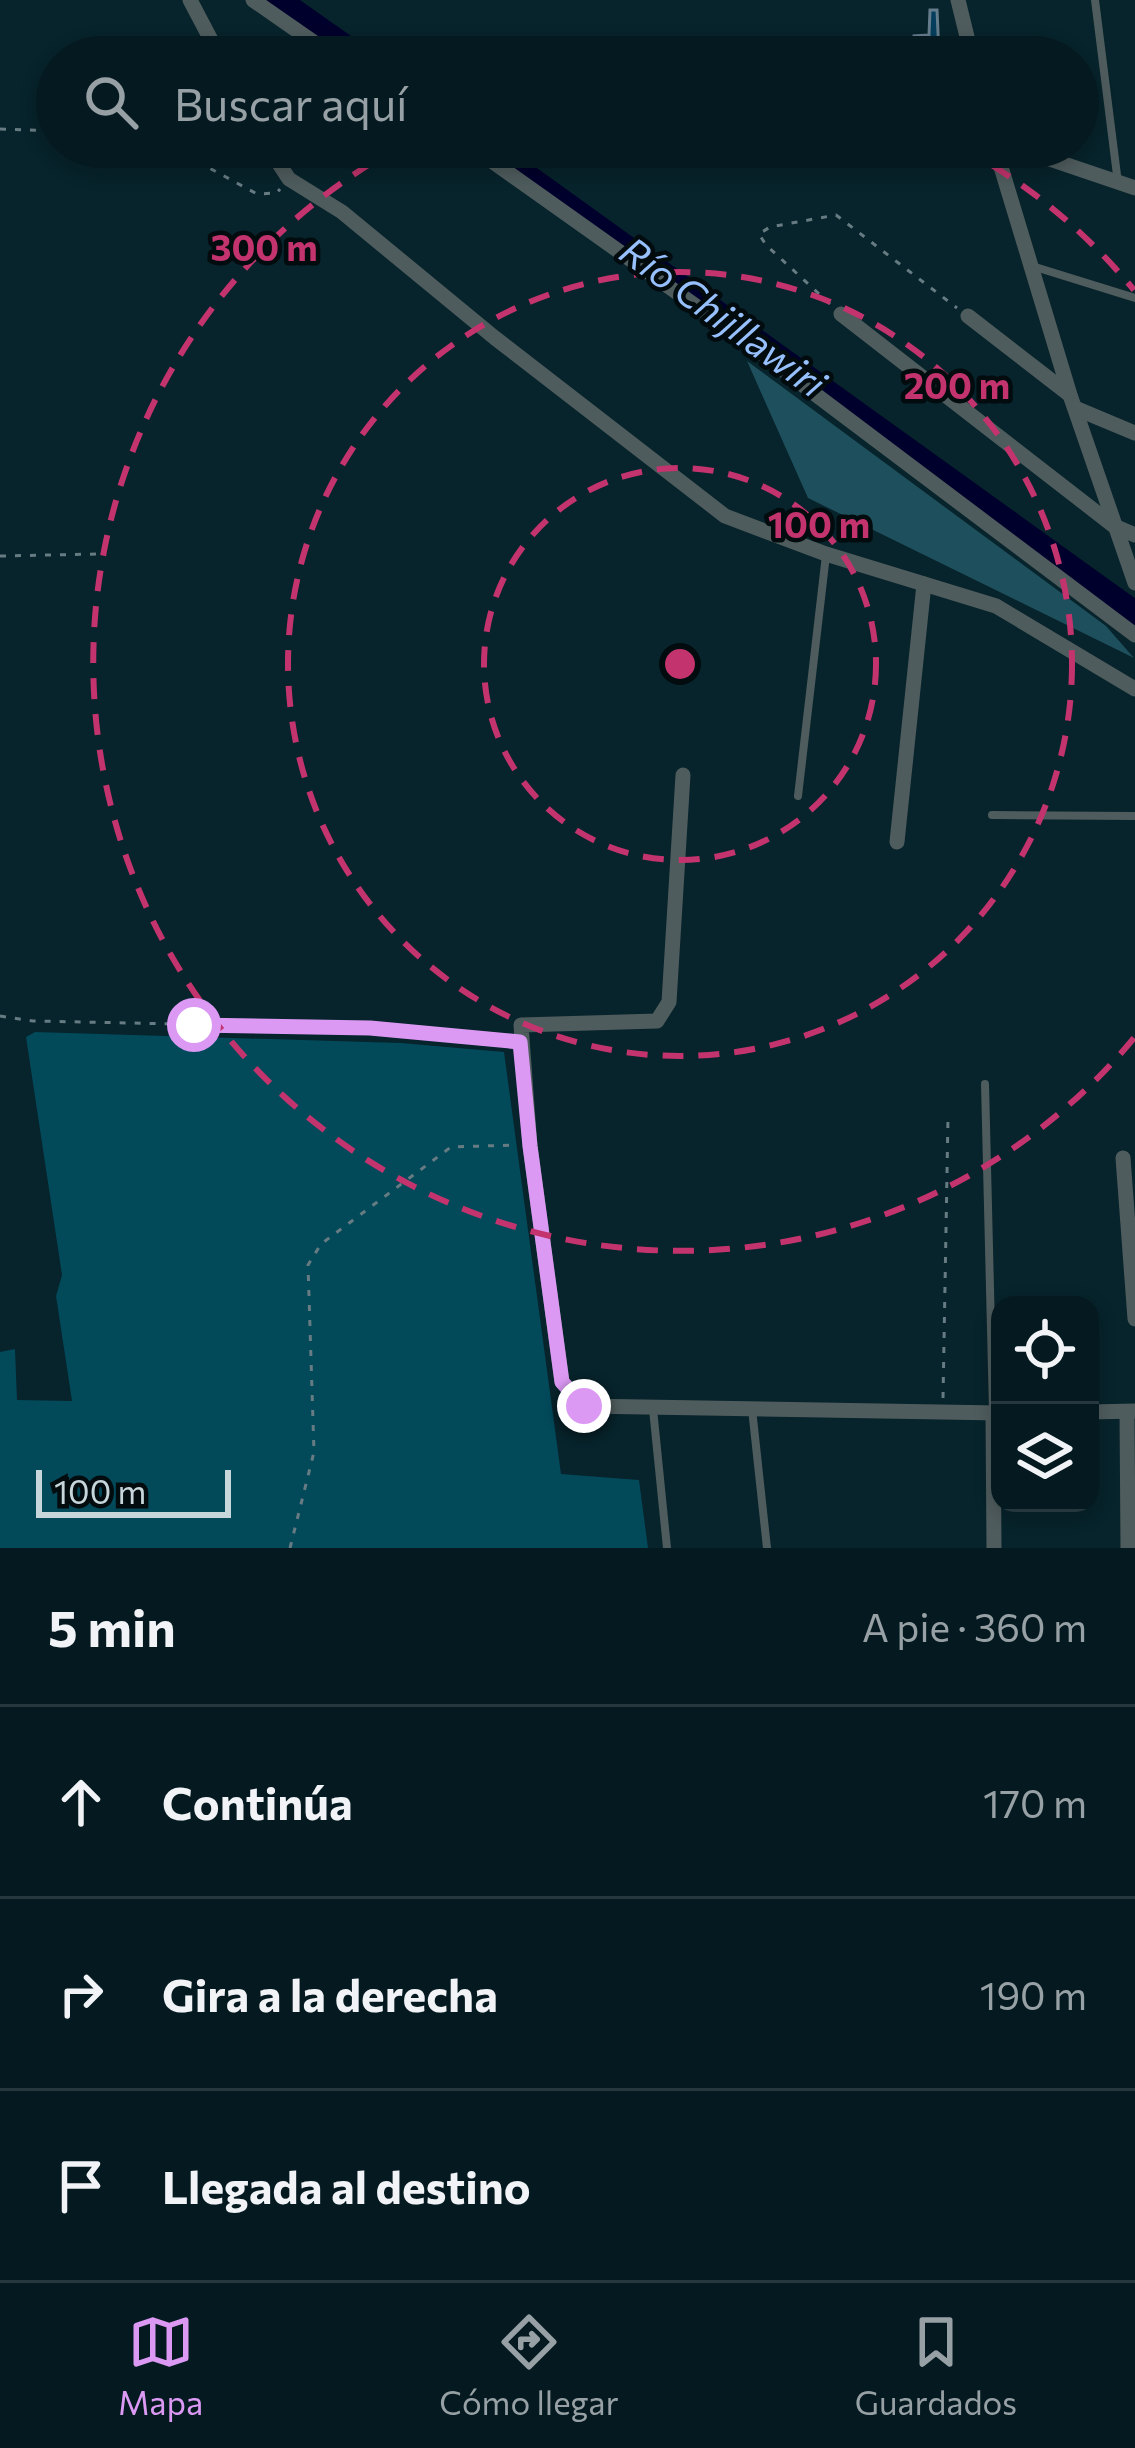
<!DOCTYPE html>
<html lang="es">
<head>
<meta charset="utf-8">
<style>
  :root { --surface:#051a20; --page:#0e2329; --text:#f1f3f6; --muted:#97a1a5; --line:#26383e; --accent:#dc99f4 }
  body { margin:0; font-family:Commissioner,sans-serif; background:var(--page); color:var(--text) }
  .controls { position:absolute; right:36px; bottom:36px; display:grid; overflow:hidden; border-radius:24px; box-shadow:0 6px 18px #0003 }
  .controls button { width:108px; height:108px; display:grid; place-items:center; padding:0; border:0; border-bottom:3px solid var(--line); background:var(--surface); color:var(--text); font:60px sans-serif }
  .scale { position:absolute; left:36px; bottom:30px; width:195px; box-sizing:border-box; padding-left:12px; border:6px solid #c6d6db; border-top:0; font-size:33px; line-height:42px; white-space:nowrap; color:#c6d6db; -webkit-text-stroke:9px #020b0e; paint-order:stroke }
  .stop { position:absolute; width:36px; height:36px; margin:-27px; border:9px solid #dc99f4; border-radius:50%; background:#fff }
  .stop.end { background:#dc99f4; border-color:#fff; box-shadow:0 3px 12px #0008 }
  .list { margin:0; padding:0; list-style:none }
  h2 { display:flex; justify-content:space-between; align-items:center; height:156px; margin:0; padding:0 48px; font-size:51px }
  h2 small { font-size:39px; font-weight:400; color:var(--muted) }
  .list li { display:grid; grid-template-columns:78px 1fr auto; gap:36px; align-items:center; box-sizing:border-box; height:192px; padding:0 48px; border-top:3px solid var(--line) }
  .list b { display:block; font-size:45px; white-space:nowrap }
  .list em { font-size:39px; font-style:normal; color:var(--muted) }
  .icon { flex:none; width:66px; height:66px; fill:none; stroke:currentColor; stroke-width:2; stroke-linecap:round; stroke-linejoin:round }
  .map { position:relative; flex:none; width:1135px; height:1548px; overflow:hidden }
  .search { position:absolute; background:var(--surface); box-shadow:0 6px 18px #0003; left:36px; right:36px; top:36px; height:132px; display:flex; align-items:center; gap:30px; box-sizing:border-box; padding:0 42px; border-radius:66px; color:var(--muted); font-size:45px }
  .sheet { height:732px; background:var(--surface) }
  nav { display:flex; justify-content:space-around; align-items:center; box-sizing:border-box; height:168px; border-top:3px solid var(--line); background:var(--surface); font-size:33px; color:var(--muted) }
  nav a { display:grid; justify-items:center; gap:6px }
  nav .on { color:var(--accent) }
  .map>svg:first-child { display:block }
  .green { fill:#02495a }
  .forest { fill:#1e4f5c }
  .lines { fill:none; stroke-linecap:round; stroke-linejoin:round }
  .river { stroke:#00002c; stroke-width:24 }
  .building { fill:#053e5c; stroke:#657c8c; stroke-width:3 }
  .path { stroke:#667c82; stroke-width:3; stroke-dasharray:6 9; stroke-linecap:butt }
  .lane { stroke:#4f5c5d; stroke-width:8 }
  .street { stroke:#4f5c5d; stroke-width:15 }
  .route { stroke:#dc99f4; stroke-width:15 }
  .ring { fill:none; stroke:#c3346e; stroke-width:6; stroke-dasharray:21 15 }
  .labels { text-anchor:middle; stroke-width:9; stroke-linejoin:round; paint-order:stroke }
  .water-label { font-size:39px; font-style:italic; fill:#97c0fe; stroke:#020b0e }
  .centre { fill:#c3346e; stroke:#020b0e; stroke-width:6 }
  .ring-label { font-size:36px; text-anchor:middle; font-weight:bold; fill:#c3346e; stroke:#020b0e; stroke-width:9; stroke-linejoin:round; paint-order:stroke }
</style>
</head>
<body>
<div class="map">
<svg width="1135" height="1548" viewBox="0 0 1135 1548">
  <rect width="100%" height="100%" fill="#07232b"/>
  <path class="green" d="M35 1032 401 1043 504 1052 561 1474 639 1480 648 1548H0V1352L15 1349 17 1400 72 1401 56 1296 62 1275 26 1037Z"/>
  <path class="forest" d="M747 361 1106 626 1134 658 808 498Z"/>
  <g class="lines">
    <g class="river">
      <path d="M279 0 360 57"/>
      <path d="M487 147 1135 613"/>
    </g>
  </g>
  <path class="building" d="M930 10H937L939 55H925V46H914V36L929 35Z"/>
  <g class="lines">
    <g class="path">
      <path d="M0 129 57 131"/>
      <path d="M171 147 257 194 277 193 280 189"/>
      <path d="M830 304 766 245 759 234 770 227 836 215 957 308"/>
      <path d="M0 556 98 554"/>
      <path d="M0 1016 33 1021 370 1028 507 1041"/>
      <path d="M943 1398 948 1117"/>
      <path d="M290 1548 314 1452 308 1265 321 1244 451 1147 516 1145"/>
    </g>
    <g class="lane">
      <path d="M1095 0 1118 183"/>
      <path d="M1032 266 1135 298"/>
      <path d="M798 796 826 555"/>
      <path d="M992 815 1135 816"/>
      <path d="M985 1084 993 1411"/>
      <path d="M653 1409 667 1548"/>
      <path d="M752 1409 767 1548"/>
    </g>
    <g class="street">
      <path d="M190 0 220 57"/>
      <path d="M253 0 335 57"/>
      <path d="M958 0 972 57"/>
      <path d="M268 147 289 179 342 212 495 338 725 516 826 554 996 606 1135 689"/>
      <path d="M472 147 734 333 1135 635"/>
      <path d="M995 147 1070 395 1135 583"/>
      <path d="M1014 147 1135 188"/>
      <path d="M841 314 1114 526 1135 535"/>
      <path d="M968 316 1070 395"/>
      <path d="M1075 408 1135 433"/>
      <path d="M683 775 669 1002 657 1021 521 1025 530 1146 562 1382 584 1406 1000 1413"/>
      <path d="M897 842 924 584"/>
      <path d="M1123 1158 1135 1319"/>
      <path d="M1090 1412 1135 1411"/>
      <path d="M1127 1412 1128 1548"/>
      <path d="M993 1413 994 1548"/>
    </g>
  </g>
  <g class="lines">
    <path class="route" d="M194 1025 370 1028 520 1042 530 1146 562 1382 584 1406"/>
  </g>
  <g class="ring">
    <circle cx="680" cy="664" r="196"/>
    <circle cx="680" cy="664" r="392"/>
    <path d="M1134 1038A588 588 0 1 1 399 147M961 147A588 588 0 0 1 1134 290"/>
  </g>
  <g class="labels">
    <g class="water-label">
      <text transform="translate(723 317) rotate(36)" y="14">Río Chijllawiri</text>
    </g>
  </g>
  <circle cx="680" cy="664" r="18" class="centre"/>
  <g class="ring-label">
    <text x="264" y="261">300 m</text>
    <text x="957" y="399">200 m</text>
    <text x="819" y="538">100 m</text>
  </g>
</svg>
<div class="controls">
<button><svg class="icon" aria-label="locate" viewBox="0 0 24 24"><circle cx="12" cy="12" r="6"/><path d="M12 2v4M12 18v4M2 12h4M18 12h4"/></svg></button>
<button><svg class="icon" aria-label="layers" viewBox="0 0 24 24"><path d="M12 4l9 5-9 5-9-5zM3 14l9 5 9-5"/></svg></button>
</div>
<div class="scale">100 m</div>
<div class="stop" style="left:194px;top:1025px"></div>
<div class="stop end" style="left:584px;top:1406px"></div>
<div class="search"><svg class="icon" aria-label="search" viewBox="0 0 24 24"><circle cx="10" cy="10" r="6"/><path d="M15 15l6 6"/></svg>Buscar aquí</div>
</div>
<section class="sheet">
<h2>5 min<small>A pie · 360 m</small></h2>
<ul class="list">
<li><svg class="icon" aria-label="ahead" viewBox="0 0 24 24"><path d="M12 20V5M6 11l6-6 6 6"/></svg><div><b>Continúa</b></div><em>170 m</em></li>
<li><svg class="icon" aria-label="right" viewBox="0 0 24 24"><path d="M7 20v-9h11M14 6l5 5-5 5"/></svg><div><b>Gira a la derecha</b></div><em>190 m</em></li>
<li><svg class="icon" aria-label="arrive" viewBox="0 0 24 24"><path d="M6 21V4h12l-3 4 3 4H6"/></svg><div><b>Llegada al destino</b></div></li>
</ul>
</section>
<nav>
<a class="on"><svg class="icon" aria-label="map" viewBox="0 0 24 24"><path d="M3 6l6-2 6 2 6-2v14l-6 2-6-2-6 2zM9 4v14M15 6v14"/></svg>Mapa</a>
<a><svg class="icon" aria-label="directions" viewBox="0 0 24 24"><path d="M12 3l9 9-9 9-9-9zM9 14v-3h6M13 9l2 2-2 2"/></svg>Cómo llegar</a>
<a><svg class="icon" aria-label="saved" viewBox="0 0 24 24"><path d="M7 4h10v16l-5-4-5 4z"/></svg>Guardados</a>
</nav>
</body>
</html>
